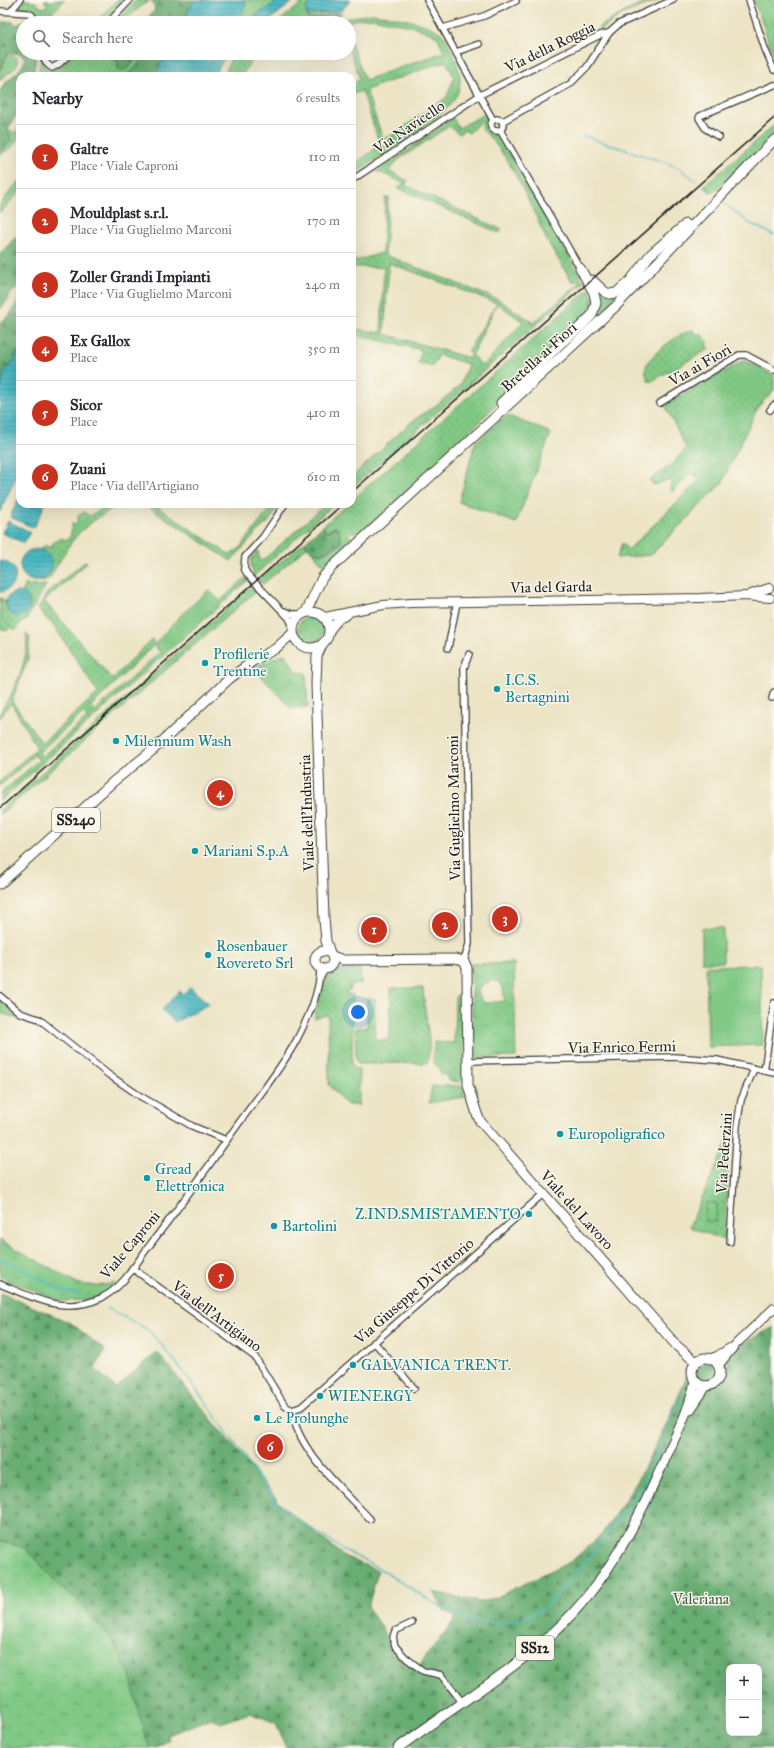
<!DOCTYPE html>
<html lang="en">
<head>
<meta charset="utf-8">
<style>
  :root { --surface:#fff; --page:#f7f7f7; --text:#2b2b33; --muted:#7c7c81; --line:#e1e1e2; --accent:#c8321e }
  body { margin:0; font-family:"IM FELL Great Primer",serif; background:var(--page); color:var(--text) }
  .controls { position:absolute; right:12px; bottom:12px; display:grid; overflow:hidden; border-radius:8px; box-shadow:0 4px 16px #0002 }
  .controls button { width:36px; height:36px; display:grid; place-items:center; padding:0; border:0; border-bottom:1px solid var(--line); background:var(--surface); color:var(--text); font:20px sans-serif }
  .you { position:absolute; left:358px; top:1012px; width:14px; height:14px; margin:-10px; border:3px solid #fff; border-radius:50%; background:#1a73e8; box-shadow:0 0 0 6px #1a73e833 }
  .badge { display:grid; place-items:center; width:26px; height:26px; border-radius:50%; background:var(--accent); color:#fff; font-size:13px; font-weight:700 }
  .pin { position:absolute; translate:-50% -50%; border:2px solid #fff; box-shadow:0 1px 4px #0006 }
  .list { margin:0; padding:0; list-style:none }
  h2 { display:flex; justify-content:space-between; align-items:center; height:52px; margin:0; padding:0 16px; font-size:17px }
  h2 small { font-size:13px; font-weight:400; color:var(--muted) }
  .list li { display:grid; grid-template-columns:26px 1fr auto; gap:12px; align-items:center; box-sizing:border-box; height:64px; padding:0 16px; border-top:1px solid var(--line) }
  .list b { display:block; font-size:15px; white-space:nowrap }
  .list p { margin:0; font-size:13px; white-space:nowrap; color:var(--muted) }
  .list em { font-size:13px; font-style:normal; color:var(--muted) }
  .icon { flex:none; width:22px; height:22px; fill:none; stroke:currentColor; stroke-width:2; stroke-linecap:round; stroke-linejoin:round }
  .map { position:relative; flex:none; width:774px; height:1748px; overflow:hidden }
  .search { position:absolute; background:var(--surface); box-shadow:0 4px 16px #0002; left:16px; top:16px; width:340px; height:44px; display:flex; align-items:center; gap:10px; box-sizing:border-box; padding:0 14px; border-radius:22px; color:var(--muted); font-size:15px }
  .panel { position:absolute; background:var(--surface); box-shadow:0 4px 16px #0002; left:16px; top:72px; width:340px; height:436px; border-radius:12px }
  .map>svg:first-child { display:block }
  .grass { fill:url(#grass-dots); stroke:#4e7250; fill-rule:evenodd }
  .forest { fill:url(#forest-firs); stroke:#426447; fill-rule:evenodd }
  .park { fill:url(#park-tufts); stroke:#4e7250; fill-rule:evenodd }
  .garden { fill:#81c985; stroke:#4e7250 }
  .water { fill:url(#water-rules); stroke:#336a6f }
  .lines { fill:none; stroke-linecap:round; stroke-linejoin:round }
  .stream { stroke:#4ab8c2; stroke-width:1.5 }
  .street-casing { stroke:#3b3a35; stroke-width:8 }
  .secondary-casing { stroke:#3b3a35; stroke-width:10 }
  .primary-casing { stroke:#3b3a35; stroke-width:11 }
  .street { stroke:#fff; stroke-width:5.5 }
  .secondary { stroke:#fff; stroke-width:8 }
  .primary { stroke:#fff; stroke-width:9 }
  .rail { stroke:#1c1c1c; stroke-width:1.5 }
  .culture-dot { fill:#0f9aa8; stroke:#fbf7ec; stroke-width:1.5 }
  .labels { text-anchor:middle; stroke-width:3; stroke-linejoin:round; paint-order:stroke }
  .shield { fill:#fbf7ec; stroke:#5f5e5a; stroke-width:1 }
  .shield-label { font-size:14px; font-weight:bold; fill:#1c1c1c }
  .street-label { font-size:15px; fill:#1c1c1c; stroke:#fbf7ec }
  .culture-label { font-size:15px; fill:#0d838f; stroke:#fbf7ec; text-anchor:start }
  .park-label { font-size:15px; fill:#3f5941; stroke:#fbf7ec }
</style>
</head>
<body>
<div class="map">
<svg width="774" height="1748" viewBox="0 0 774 1748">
  <defs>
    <pattern id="grass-dots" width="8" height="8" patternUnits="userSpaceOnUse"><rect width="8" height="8" fill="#81c985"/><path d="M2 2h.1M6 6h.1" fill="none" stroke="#6fac72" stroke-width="1.8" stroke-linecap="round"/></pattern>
    <pattern id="forest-firs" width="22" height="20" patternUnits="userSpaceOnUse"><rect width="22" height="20" fill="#68ad72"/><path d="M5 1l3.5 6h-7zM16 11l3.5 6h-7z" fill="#558c5d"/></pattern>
    <pattern id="park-tufts" width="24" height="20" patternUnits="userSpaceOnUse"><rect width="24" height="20" fill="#81c985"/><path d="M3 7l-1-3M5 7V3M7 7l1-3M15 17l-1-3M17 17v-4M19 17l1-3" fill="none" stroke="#6fac72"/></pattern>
    <pattern id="water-rules" width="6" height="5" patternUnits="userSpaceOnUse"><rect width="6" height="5" fill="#4ab8c2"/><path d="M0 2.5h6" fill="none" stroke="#3d959d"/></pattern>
  </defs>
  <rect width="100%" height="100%" fill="#fbf7ec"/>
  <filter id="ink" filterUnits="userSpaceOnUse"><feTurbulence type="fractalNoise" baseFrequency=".025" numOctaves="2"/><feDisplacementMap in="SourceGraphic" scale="8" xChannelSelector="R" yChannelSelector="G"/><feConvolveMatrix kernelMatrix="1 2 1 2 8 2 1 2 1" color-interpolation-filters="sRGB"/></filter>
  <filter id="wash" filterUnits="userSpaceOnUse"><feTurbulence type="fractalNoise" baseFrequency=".012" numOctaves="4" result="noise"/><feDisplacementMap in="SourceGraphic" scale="16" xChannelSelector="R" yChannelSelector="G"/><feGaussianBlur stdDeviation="0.9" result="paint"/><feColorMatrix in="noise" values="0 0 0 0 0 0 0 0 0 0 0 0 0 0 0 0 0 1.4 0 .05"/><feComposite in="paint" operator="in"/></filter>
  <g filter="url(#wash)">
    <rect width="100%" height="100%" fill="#ece4c5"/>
    <g class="grass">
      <path d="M21 0H30L29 2H35L42 8 48 6 44 0H49L51 2 55 0H65L41 23H39L36 14 26 8 18 7Z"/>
      <path d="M117 0H124L102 23H94Z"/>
      <path d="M138 0H151C137 7 127 23 112 23L132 3Z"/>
      <path d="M247 0H279C270 6 248 23 239 21Z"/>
      <path d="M306 0H313L305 9 308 18 342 13 338 16 298 22 277 23Z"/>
      <path d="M652 0H659L621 15 600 31 599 27 626 11Z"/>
      <path d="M372 14C390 16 428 22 442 34 447 38 449 47 452 52 459 66 464 82 456 96 445 119 376 159 352 175V166L374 150 379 142 362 91 352 94V83L360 80 349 48V37L365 80 444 52 437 36 415 27 372 18 358 19 346 23H323L342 21 351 17ZM446 61 454 77 447 97 391 136 383 139 366 90Z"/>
      <path d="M8 52 17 58 18 63C14 72 6 73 0 81V70Z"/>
      <path d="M75 53H110L118 63V70L130 60V56L132 53H147L134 70 124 76H38L41 57 47 68H45V71C58 72 65 61 75 53Z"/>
      <path d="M239 53H255L242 76H224L231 59Z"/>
      <path d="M486 113 488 130 502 141 584 282 352 488V477L411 422 438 404 460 385 468 364 439 355 432 367 424 363 423 366 418 363 422 350 352 334V328L381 333 384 267H352V262L382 253 385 198H390L388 200 385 255 499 300 531 321 532 324 581 282 572 281C564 268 555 255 548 242 529 203 513 159 482 129L483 122 481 121 469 133 464 130 459 134 449 126 398 160 389 171 408 181 405 185 502 230 499 233 398 188 405 184 382 173 377 172 453 118 459 128ZM389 263 497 303 468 351 471 353 470 358 384 334ZM497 303 523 322 483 366 472 355Z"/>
      <path d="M774 125V134L713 193 704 186Z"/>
      <path d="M20 126C20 135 16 146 8 150 4 152 3 152 0 156V150L6 147 8 135V129L16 133Z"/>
      <path d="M18 182H20V191L0 213V204Z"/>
      <path d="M589 289 592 295 591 311 556 342 477 424 456 442 449 453 360 533 357 534 350 531 348 533 352 539 351 543 325 567 312 552 322 554 340 544V538L335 527 326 533 323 526 348 504H352V500Z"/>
      <path d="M597 289 620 295 518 390 584 327Z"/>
      <path d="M693 330 697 335 700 333 709 343 706 345 709 349 650 382C646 377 644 370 647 364 652 353 681 332 693 330Z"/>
      <path d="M744 360 774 375V390L758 407 722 483 651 555 617 558 622 543 628 550 700 480 692 472 672 492 670 486 672 482 668 480 654 485 649 480 672 465 686 448 665 405Z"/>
      <path d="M506 415 551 433 516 523 459 502 475 443Z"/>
      <path d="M110 504H122V510L118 505 116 506C104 514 92 521 81 531 68 544 59 562 50 578 42 582 36 583 28 579 38 582 49 577 52 567L42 550 40 549 46 545 48 548 51 547 53 543 62 538 65 540 70 538 72 524 77 523 78 516 84 512 90 516Z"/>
      <path d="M144 504H153L230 555 239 549 274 504H281L266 525H264L231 561Z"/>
      <path d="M326 504H334L254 576C249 564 250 559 258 550L259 558 262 561Z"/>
      <path d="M305 542 307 547 263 584 258 580Z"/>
      <path d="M86 561 87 563 44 601 112 679 152 639 154 645 178 618 209 590 220 601 245 578 248 580 0 801V794L39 760 34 755 0 786V781L37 748 11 703 0 718C0 709 5 705 9 698 18 683 30 651 26 634L30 637 28 659 12 701 42 743 98 693 56 629 38 609 47 593ZM154 645 160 652 95 711 90 707ZM83 713 87 718 41 757 39 752Z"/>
      <path d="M26 584 37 586 46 585 26 620 18 625 16 630 10 627 7 631 0 628V598L6 601 5 603 24 615 27 612 30 604 22 593Z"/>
      <path d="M253 585 256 591 0 815V810Z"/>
      <circle cx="311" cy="629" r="13"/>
      <path d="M284 654 287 656 296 672 306 673 308 707 291 708 253 668Z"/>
      <path d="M360 969 361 984H351V989L347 990V994L353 995 352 1064 354 1069H359V1105H347L329 1085 328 1015 314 1018C318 1005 324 973 337 970Z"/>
      <path d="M391 988H423C424 997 424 1007 426 1016 428 1032 432 1048 427 1063L358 1064 356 1059 355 1028 367 1027V998L375 999V1040H390Z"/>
      <path d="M459 995 464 998V1078L460 1082 448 1081 447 1076 440 1073V1068L433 1063 434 1042 454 1043 455 997Z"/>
      <path d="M0 999 26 1021 0 1013Z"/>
      <path d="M432 1086H460L464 1088V1097L429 1103Z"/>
      <path d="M730 1135 724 1240 689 1227Z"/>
    </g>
    <g class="forest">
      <path d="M152 0H194L182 23H166L165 19H159L154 23H143L155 10Z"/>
      <path d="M30 17 34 23H23V53H37L33 75 20 76V109L8 129 11 140 6 147 0 150C0 140 0 97 0 91 6 77 21 74 25 59L21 54 8 52 0 70V22L12 21 16 25Z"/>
      <path d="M117 53H132L130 56V60L133 61C131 68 124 70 118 71V63L114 58Z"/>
      <path d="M147 53H167L155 76H125L134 70Z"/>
      <path d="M20 232V285L8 296 9 299 0 309V254Z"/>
      <path d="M20 298V348L15 359 4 372 0 392V322L9 316Z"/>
      <path d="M323 526 326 532 335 527 339 529 340 538 341 540 340 544C326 550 314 562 305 542Z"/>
      <path d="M0 1293 71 1323 105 1350 95 1369 116 1388 157 1352 282 1506 344 1556 378 1571 368 1607 398 1655 416 1669 456 1618 444 1610 433 1592 480 1602 495 1598 572 1561 602 1534 637 1482 668 1421 689 1371 774 1327V1748H462L460 1745 453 1748H413L405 1739 392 1748H286L276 1723 250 1713 221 1723 211 1718 168 1735 169 1740 156 1748H151L77 1599 62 1589 25 1548 0 1541V1496L1 1495 0 1493ZM729 1667H759V1733H729Z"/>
    </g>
    <g class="park">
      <path d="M514 963 516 1057 473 1058 471 964ZM493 980 499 982 503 988 505 1001 486 1003 481 1000 478 991 483 984Z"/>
      <path d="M0 1240 79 1284 98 1286 115 1283 104 1294 86 1300 60 1301 0 1277Z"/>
      <path d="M0 1541 25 1548 62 1589 77 1599 113 1642 129 1672 145 1737 151 1748H0Z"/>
    </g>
    <g class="garden">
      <path d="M753 0H774V59L761 18Z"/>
      <rect x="702" y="928" width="21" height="34"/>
      <path d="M761 965 763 1045 708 1047 706 966Z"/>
      <path d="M706 1203H717L716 1222 705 1221Z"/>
    </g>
    <g class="water">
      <path d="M194 0H247L239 21 241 22 250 20 279 0H295L266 23H182Z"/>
      <path d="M313 0H351L341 11 308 16 305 9Z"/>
      <path d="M167 53H228L213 76H155Z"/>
      <path d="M20 348V468L0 512V392L4 372 15 359Z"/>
      <path d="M20 495V504H45L34 528 10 517Z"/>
      <path d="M8 521 30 532 24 543 2 533Z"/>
      <circle cx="36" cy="565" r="16"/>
      <path d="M0 561C20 562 21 587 1 592H0Z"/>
      <circle cx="18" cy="604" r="12"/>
      <path d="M190 987 209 1004 175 1022 162 1010 179 991 183 994Z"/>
    </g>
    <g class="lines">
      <g class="stream">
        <path d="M583 136 664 162 679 168 695 180"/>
        <path d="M704 187 711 193"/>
        <path d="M723 202 749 223 774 235"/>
        <path d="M0 1258 63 1291 80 1294"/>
        <path d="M107 1308 148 1330 161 1344 194 1386 279 1506 342 1549 380 1569 442 1608 470 1621 496 1624 522 1618 545 1607 578 1572 636 1495 644 1481 680 1398"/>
      </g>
    </g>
  </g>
  <g filter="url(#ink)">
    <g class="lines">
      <defs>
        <g id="street">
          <path d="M427 0 493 120"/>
          <path d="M749 0 765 49 774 70"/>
          <path d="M0 11 28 13 32 15 36 23"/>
          <path d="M11 11 20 0"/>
          <path d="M108 23 130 0"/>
          <path d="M443 28 484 16 516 1"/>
          <path d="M456 52 479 44"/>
          <path d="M41 53 47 64 52 68 59 64 71 53"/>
          <circle cx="497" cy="125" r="6"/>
          <path d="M503 121 570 84 587 67 609 33 619 24 673 0"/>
          <path d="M500 130 580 268"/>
          <path d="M719 137 706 129 699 118 700 116 774 85"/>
          <path d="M352 180 480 95 600 35 609 33"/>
          <path d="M660 403 739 355H746L774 370"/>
          <path d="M770 410 774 405"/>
          <path d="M285 504 263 537 245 557 244 568 247 574 289 618 293 627"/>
          <path d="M284 611 292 614H301"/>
          <path d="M448 648 457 602"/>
          <path d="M772 698 774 692"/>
          <path d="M464 961 469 944 464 668 469 654"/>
          <path d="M320 978 326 968"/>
          <path d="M0 996 20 1013 39 1019 109 1075 140 1096 192 1126 226 1140"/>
          <path d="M468 1061 674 1057 717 1060 774 1073"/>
          <path d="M764 1071 774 1003"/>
          <path d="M730 1242 737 1126 741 1100 754 1069"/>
          <path d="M132 1268 255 1357 285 1406 292 1410 301 1407 543 1194"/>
          <path d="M0 1284C34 1298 64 1315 101 1298 121 1289 134 1267 146 1250 174 1214 201 1177 227 1140 249 1107 277 1076 296 1041 308 1018 320 993 320 967"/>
          <path d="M374 1342 414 1388"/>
          <path d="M292 1410C296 1449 344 1491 370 1519"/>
          <path d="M412 1623 395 1631 393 1637 395 1646 406 1658 423 1671 441 1675 462 1702"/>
        </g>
        <g id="secondary">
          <path d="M751 594 769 588"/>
          <path d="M325 617 383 605 411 603 700 598 746 596 770 598"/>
          <path d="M330 630 339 619 347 615"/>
          <path d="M709 1359 717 1356 730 1348"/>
          <path d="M718 1366 736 1344 774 1308"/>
        </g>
        <g id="primary">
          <path d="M592 280 605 292 610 294 616 293 630 281 650 255 686 224"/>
          <path d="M501 403 560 344 581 326 592 315 596 303 594 293 580 268"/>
          <circle cx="311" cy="630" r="18"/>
          <path d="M306 612 322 578 331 568 616 306 774 140"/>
          <path d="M322 645 317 656 316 684 324 919 326 941 330 953"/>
          <path d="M0 884 114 781 153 750 229 679 253 661 275 649 293 633"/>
          <circle cx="324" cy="960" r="9"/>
          <path d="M332 956 343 960 454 959 464 961 467 968 468 1085 477 1114 480 1121 677 1346 696 1362"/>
          <circle cx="706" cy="1372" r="14"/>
          <path d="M690 1410 706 1386"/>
          <path d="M398 1748C446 1712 499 1680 545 1640 599 1594 633 1532 661 1468 673 1440 690 1411 695 1381"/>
        </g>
      </defs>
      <use href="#street" class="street-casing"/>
      <use href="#secondary" class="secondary-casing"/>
      <use href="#primary" class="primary-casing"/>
      <use href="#street" class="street"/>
      <use href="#secondary" class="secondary"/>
      <use href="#primary" class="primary"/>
      <g class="rail">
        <path d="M352 492 774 118"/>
        <path d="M0 808 343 504"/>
      </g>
    </g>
  </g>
  <g class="culture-dot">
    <circle cx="205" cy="663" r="4"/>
    <circle cx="497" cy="689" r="4"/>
    <circle cx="116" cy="741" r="4"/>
    <circle cx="195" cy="851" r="4"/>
    <circle cx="208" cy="955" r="4"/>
    <circle cx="560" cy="1134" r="4"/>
    <circle cx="147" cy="1178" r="4"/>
    <circle cx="529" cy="1214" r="4"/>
    <circle cx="274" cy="1226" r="4"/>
    <circle cx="353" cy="1365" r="4"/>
    <circle cx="320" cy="1396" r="4"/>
    <circle cx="257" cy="1418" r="4"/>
  </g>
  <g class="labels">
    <g class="shield">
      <rect x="52" y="808" width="48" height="24" rx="3"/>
      <rect x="516" y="1636" width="38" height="24" rx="3"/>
    </g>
    <g class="shield-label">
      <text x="76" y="825">SS240</text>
      <text x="535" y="1653">SS12</text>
    </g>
    <g class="street-label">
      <text transform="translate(550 47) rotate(-26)" y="5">Via della Roggia</text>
      <text transform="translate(409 127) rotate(-34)" y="5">Via Navicello</text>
      <text transform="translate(539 357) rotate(-42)" y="5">Bretella ai Fiori</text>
      <text transform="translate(700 365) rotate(-30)" y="5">Via ai Fiori</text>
      <text transform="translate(551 587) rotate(-1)" y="5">Via del Garda</text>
      <text transform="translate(454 808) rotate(-91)" y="5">Via Guglielmo Marconi</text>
      <text transform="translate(307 813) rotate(-92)" y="5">Viale dell'Industria</text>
      <text transform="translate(622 1047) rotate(-1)" y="5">Via Enrico Fermi</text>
      <text transform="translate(724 1153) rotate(-86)" y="5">Via Pederzini</text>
      <text transform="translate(577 1210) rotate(48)" y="5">Viale del Lavoro</text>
      <text transform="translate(130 1245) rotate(-50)" y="5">Viale Caproni</text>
      <text transform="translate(414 1291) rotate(-41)" y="5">Via Giuseppe Di Vittorio</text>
      <text transform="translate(217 1316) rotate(37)" y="5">Via dell'Artigiano</text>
    </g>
    <g class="culture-label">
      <text x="213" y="659">Profilerie<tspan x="213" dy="17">Trentine</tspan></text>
      <text x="505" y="685">I.C.S.<tspan x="505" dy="17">Bertagnini</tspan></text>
      <text x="124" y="746">Milennium Wash</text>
      <text x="203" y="856">Mariani S.p.A</text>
      <text x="216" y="951">Rosenbauer<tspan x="216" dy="17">Rovereto Srl</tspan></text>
      <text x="568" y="1139">Europoligrafico</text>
      <text x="155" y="1174">Gread<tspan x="155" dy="17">Elettronica</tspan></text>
      <text x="521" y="1219" text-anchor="end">Z.IND.SMISTAMENTO</text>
      <text x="282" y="1231">Bartolini</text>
      <text x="361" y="1370">GALVANICA TRENT.</text>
      <text x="328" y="1401">WIENERGY</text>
      <text x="265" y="1423">Le Prolunghe</text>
    </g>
    <g class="park-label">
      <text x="701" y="1604">Valeriana</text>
    </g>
  </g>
</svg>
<div class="controls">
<button>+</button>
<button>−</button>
</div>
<div class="you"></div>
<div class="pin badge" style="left:374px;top:930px">1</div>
<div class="pin badge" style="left:445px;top:925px">2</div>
<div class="pin badge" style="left:505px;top:919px">3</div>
<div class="pin badge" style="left:220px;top:793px">4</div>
<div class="pin badge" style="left:221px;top:1276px">5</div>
<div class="pin badge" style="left:270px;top:1447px">6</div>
<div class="search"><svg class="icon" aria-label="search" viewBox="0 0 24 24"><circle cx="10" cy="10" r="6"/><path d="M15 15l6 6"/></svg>Search here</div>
<section class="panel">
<h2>Nearby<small>6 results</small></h2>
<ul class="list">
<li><span class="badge">1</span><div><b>Galtre</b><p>Place · Viale Caproni</p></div><em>110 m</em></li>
<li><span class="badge">2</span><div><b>Mouldplast s.r.l.</b><p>Place · Via Guglielmo Marconi</p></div><em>170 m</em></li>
<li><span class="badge">3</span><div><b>Zoller Grandi Impianti</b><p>Place · Via Guglielmo Marconi</p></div><em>240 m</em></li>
<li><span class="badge">4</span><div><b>Ex Gallox</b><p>Place</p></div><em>350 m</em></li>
<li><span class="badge">5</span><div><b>Sicor</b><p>Place</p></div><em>410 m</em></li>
<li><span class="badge">6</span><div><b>Zuani</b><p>Place · Via dell'Artigiano</p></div><em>610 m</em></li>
</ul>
</section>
</div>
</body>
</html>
